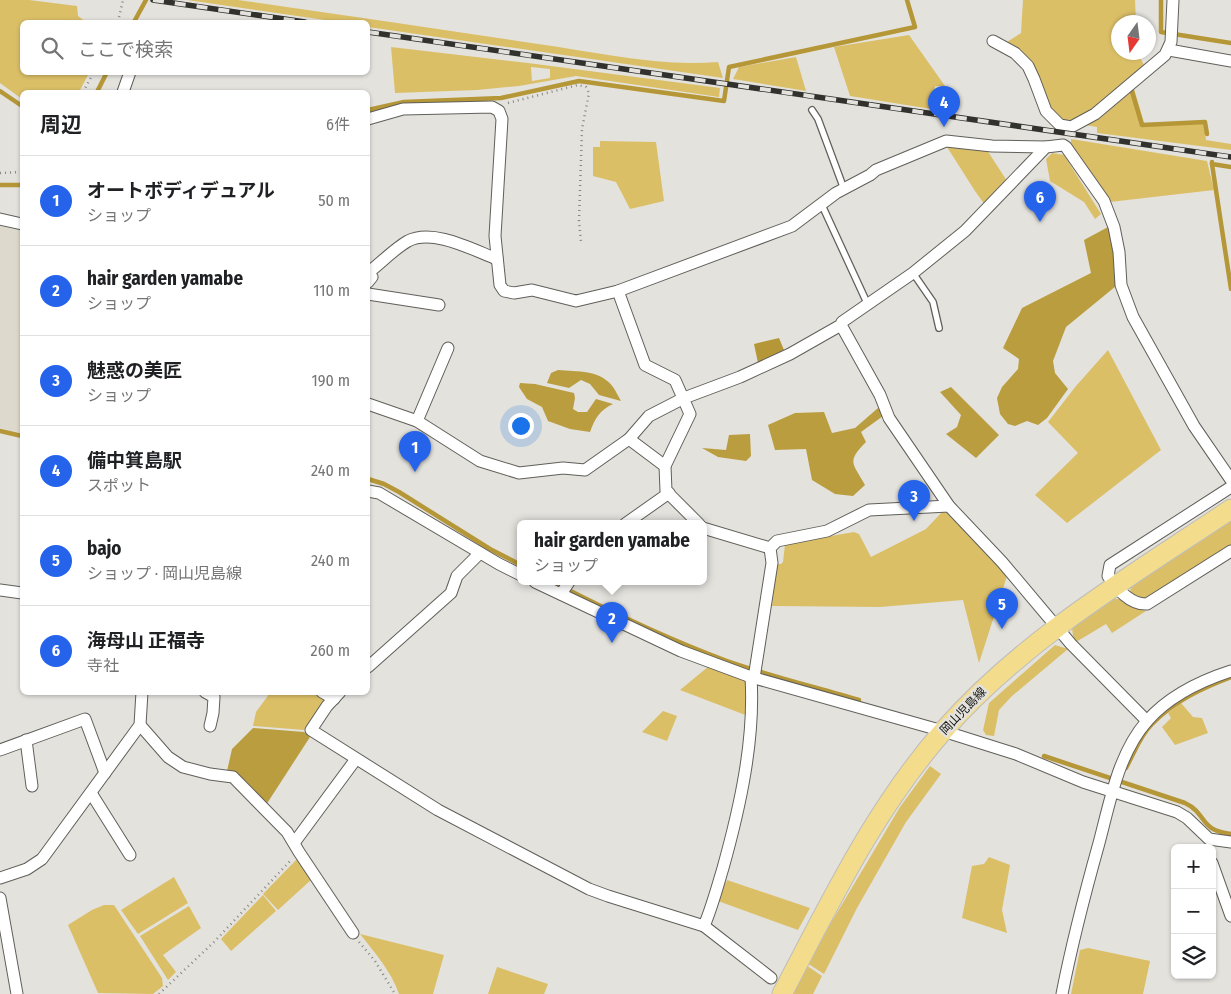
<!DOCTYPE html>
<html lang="ja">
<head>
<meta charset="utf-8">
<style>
  :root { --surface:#fff; --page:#f2f2f2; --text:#202124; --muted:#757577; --line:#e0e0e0; --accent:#2563eb }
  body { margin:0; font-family:"Fira Sans Condensed","Noto Sans JP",sans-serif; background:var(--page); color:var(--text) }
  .controls { position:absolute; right:15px; bottom:15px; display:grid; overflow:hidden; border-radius:8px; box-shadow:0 1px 4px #0004 }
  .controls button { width:45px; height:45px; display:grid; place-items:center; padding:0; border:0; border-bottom:1px solid var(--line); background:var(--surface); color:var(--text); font:25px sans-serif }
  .compass { position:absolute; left:1111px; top:15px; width:45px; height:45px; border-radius:50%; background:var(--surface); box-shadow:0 1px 4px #0004; rotate:194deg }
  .you { position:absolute; left:520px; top:425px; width:18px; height:18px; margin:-12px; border:4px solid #fff; border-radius:50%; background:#1a73e8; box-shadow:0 0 0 8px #1a73e833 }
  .badge { display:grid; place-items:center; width:32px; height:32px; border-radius:50%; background:var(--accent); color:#fff; font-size:16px; font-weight:700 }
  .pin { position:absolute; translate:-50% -41px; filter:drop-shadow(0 1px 2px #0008) }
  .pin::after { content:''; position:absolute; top:26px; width:18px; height:15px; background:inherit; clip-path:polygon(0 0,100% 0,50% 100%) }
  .popup { position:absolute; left:517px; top:520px; width:190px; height:65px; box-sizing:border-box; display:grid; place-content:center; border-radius:8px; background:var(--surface); filter:drop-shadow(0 1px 4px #0005); font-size:16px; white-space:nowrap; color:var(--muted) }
  .popup b { font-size:19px; color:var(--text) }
  .popup::after { content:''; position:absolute; left:50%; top:100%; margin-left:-10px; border:10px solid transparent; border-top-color:var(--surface) }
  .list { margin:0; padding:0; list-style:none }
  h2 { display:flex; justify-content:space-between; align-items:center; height:65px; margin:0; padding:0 20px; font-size:21px }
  h2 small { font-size:16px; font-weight:400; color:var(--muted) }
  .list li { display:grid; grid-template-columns:32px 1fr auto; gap:15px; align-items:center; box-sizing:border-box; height:90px; padding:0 20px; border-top:1px solid var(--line) }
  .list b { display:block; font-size:19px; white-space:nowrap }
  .list p { margin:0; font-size:16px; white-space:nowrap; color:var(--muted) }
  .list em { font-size:16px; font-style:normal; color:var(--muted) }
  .icon { flex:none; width:28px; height:28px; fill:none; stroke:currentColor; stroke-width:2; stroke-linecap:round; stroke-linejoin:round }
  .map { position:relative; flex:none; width:1231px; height:994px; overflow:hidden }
  .search { position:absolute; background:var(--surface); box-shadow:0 1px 4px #0004; left:20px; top:20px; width:350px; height:55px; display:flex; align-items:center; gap:12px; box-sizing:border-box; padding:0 18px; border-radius:8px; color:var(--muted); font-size:19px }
  .panel { position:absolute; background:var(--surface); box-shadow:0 1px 4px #0004; left:20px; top:90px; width:350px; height:605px; border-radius:8px }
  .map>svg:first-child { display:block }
  .built { fill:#ddd9cc }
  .green { fill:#dbbf67; fill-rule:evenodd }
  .forest { fill:#ba9d3e }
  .water { fill:#b59737 }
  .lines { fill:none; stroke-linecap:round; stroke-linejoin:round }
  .stream { stroke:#b59737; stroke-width:4.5 }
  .lane-casing { stroke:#605f5a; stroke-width:8 }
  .street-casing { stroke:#605f5a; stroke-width:13 }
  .primary-casing { stroke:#bdbdbd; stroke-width:21 }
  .path { stroke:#888783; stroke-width:2.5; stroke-dasharray:1 4; stroke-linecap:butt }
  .lane { stroke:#fff; stroke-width:5.5 }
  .street { stroke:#fff; stroke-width:11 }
  .primary { stroke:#f3dc8c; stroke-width:19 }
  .rail-casing { stroke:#31312e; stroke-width:5.5 }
  .rail { stroke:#e4e2dd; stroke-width:4; stroke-dasharray:11; stroke-linecap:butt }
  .labels { text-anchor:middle; stroke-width:5; stroke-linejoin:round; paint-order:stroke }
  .street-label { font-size:12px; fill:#151513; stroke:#e4e2dd }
</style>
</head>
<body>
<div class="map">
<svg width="1231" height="994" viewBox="0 0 1231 994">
  <rect width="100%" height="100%" fill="#e4e2dd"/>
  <path class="built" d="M0 226 22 231V433L0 428Z"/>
  <g class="green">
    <path d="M0 0H29L77 6 78 16 86 22H22V72L89 73 79 92H22V99L0 83Z"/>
    <path d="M187 0H238C338 14 438 29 538 44 597 52 657 67 718 62L723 78 368 27V22H339Z"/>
    <path d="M1023 0H1135L1136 22H1118V52L1138 53 1144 65 1098 106 1067 124 1050 111 1037 71 1007 42 1021 33Z"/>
    <path d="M909 35 945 86H935L932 104 949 107 950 112 850 96 834 47Z"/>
    <path d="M391 47 528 63 720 88 719 97 576 76 519 86 477 90 395 93ZM531 67 550 69V78L532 81Z"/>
    <path d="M796 57 806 91 733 79 739 67Z"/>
    <path d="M1134 89 1145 126 1204 123 1206 140 1231 144V150L1097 133V127L1085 125 1100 118Z"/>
    <path d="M1071 139 1207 161 1214 190 1110 202 1071 144Z"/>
    <path d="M600 141 656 142 664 201 630 209 616 182 593 176V147H600Z"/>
    <path d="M956 145 987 150 1007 181 985 205 975 191 947 147Z"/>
    <path d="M1052 153 1064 155 1101 214 1095 219 1084 202 1050 181 1046 159Z"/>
    <path d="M1108 350 1161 450 1067 523 1035 495 1078 453 1048 422 1076 386Z"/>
    <path d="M942 512 947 513 951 515 1007 576 979 663 963 600 880 607 772 606 777 564H781L783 562 785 544 854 532 859 534 871 557 926 529Z"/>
    <path d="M1231 521V545L1145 599 1134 598 1130 592 1131 587Z"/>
    <path d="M1113 599H1121L1133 607 1146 611 1112 633 1106 624 1076 642 1073 636 1072 628Z"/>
    <path d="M1055 645 1068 649 1012 696 999 710 994 736 986 735 983 730 989 703Z"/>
    <path d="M709 666 745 681 747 686 748 716 680 690Z"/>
    <path d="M270 693H315L324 700 304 730 253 726 256 712Z"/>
    <path d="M1181 703 1193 717 1202 718 1208 733 1175 745 1162 727 1171 718 1168 713Z"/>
    <path d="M663 711 677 716 667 741 642 732Z"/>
    <path d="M930 766 941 774 906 822 857 908 824 974 807 963 900 807Z"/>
    <path d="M989 857 1010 865 1002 910 1007 933 962 918 972 866 984 864Z"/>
    <path d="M298 858 312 879 278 910 263 894Z"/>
    <path d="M174 877 188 903 138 934 121 910Z"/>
    <path d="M727 880 810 908 798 930 718 901 723 882 726 883Z"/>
    <path d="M263 895 276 911 231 951 221 939Z"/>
    <path d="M104 905H114L162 978 163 986 153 994 98 993 68 925 92 910Z"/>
    <path d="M189 906 201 928 163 955 176 972 168 980 140 936Z"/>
    <path d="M360 934 444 955 433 994H399C391 971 375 953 360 934Z"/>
    <path d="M1088 948 1150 961 1143 994H1071L1080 950Z"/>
    <path d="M806 965 822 976 813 994H791Z"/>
    <path d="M497 967 548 984 544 994H488Z"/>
  </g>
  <g class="forest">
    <path d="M1108 227 1113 251 1116 286 1066 327 1053 361 1055 373 1068 389 1047 418 1038 425 1027 421 1015 426 1008 424 1000 414 997 398 1002 387 1018 369 1019 359 1003 348 1022 308 1091 273 1084 240Z"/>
    <path d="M558 370C577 372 600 369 613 387 616 391 618 396 621 401L599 395 590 384 581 380 569 388 547 383 551 373Z"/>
    <path d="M520 383 535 384 574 393 575 398 573 409 578 412H587L596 399 613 404C600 410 595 418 590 432L570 429 548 421 542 407 527 399 519 387Z"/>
    <path d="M951 387 999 435 976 458 946 434 957 427 961 415 940 392Z"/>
    <path d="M878 408 881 410 883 416 861 432 866 442C846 462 853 463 865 485L853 496 835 494 812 480 806 449 775 450 768 425 795 413 824 412 832 433 855 428Z"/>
    <path d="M750 434 751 456 746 461 718 457 702 448 726 450 729 435Z"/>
    <path d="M253 728 304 732 310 737 266 805 227 771 232 749Z"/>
  </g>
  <path class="water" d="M779 338 784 350 758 363 754 344Z"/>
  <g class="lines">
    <g class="stream">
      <path d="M1161 0V32L1231 43"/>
      <path d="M134 22 146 0"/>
      <path d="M1131 88 1142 125 1205 122 1207 134"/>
      <path d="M0 91 22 106"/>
      <path d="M97 92 107 72"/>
      <path d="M368 110 404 102 501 98 579 81 724 101 729 67 915 27 907 0"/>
      <path d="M1212 162V164L1231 167"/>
      <path d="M1212 164 1231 289"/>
      <path d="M0 185H22"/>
      <path d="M0 431 22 436"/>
      <path d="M368 479 384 484 399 492 490 549 521 565"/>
      <path d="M553 582C609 611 667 639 727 661 770 676 815 687 859 700"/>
      <path d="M1044 756 1185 803C1208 814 1198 830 1231 834"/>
      <path d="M1126 768C1134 753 1140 736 1152 724 1174 701 1202 688 1231 677"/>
    </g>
    <defs>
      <g id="lane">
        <path d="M812 110 818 119 844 189"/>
        <path d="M821 203 868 305"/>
        <path d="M913 273 933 302 939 328"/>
      </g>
      <g id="street">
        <path d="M993 41 1015 53 1028 66 1034 79 1046 111 1060 125 1071 127 1095 114 1165 55 1171 42 1173 0"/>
        <path d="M1169 50 1231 61"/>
        <path d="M123 92 130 72"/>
        <path d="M368 119 403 109 492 107 499 111 502 119 495 236 500 285 504 291 514 293 532 290 576 301 618 291 792 226 836 193 870 175 876 170 946 141 992 146 1046 147"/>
        <path d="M0 219 22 224"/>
        <path d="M368 282 372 277 369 272C382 262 394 249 408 241 433 228 473 250 497 259"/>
        <path d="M618 291 645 365 675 380 690 414 665 466 666 491 699 524"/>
        <path d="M368 294 439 305"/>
        <path d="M841 325 880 395 889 418 949 506 1002 562 1071 644 1147 721"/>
        <path d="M368 404 417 421 480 461 519 473 563 468 585 470 629 439 649 416 684 398 740 377 790 354 841 325 842 322 913 273 965 231 1046 147 1063 145 1066 147 1104 201 1114 227 1119 252 1121 285 1133 317 1194 426 1231 480"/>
        <path d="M417 421 448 348"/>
        <path d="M629 439 665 466"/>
        <path d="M1231 487 1110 565 1108 576C1117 589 1130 605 1147 604L1231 551"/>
        <path d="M368 491 379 493 499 564 521 575"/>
        <path d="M625 524 669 493"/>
        <path d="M703 528 770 548"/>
        <path d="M535 582 681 651 751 677 943 731 1016 754 1083 782 1177 812 1187 818 1209 839 1231 842"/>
        <path d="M0 590 22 593"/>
        <path d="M561 594 569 582"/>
        <path d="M368 667 451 593 457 576 480 553"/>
        <path d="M754 678 772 563 770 548 777 541 827 531 869 510 949 506"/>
        <path d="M205 692 214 697 213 713 210 726"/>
        <path d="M322 692 334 699"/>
        <path d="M340 692 327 706 311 730 438 810 589 889 608 896 704 926 771 978"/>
        <path d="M140 725 168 757 183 767 210 774 233 777 287 832 299 852 353 933"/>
        <path d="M26 740 32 786"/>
        <path d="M0 750 85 719 105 773"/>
        <path d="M91 793 130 855"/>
        <path d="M294 843 356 759"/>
        <path d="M1212 863 1231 916"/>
        <path d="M0 878 27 869 42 859 140 725 142 692"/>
        <path d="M0 898 17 994"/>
        <path d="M704 926C712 907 717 888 723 868 740 807 755 740 751 677"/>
        <path d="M1062 994C1072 943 1085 893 1099 843 1110 802 1118 754 1147 721 1169 696 1200 681 1231 671"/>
      </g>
      <path id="primary" d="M782 994C830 903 875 808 944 730 1024 639 1131 576 1231 509"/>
    </defs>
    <use href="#lane" class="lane-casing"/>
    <use href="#street" class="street-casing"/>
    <use href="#primary" class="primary-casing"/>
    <g class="path">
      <path d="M118 22 123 0"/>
      <path d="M83 92 94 72"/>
      <path d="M508 103 578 85 586 87 589 93 582 129 579 221 581 242"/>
      <path d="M0 173 22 172"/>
      <path d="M359 942 375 961 395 994"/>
      <path d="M159 994 214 942 291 860"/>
    </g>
    <use href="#lane" class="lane"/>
    <use href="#street" class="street"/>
    <use href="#primary" class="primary"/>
    <defs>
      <g id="rail">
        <path d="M153 0 305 22"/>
        <path d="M368 32 1231 157"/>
      </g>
    </defs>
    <use href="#rail" class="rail-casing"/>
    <use href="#rail" class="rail"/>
  </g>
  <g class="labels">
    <g class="street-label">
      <text transform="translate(963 711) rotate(-46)" y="4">岡山児島線</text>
    </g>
  </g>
</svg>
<div class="controls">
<button>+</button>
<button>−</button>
<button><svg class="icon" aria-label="layers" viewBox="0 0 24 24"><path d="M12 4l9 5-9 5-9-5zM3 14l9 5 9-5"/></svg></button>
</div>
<svg class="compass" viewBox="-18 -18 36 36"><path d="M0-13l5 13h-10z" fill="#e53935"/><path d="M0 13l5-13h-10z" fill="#757577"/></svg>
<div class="you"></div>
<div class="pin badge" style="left:415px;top:472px">1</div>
<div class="pin badge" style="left:612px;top:643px">2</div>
<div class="popup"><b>hair garden yamabe</b>ショップ</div>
<div class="pin badge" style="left:914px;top:521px">3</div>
<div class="pin badge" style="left:944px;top:127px">4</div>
<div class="pin badge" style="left:1002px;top:629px">5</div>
<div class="pin badge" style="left:1040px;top:222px">6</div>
<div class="search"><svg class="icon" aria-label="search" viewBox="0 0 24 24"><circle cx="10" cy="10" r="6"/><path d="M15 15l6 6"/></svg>ここで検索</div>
<section class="panel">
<h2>周辺<small>6件</small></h2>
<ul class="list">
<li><span class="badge">1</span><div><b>オートボディデュアル</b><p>ショップ</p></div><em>50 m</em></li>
<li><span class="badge">2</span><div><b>hair garden yamabe</b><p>ショップ</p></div><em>110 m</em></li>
<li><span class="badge">3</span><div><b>魅惑の美匠</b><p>ショップ</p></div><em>190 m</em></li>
<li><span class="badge">4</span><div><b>備中箕島駅</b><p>スポット</p></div><em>240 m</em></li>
<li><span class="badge">5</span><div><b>bajo</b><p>ショップ · 岡山児島線</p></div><em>240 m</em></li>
<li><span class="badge">6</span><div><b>海母山 正福寺</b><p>寺社</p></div><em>260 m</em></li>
</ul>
</section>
</div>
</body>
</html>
